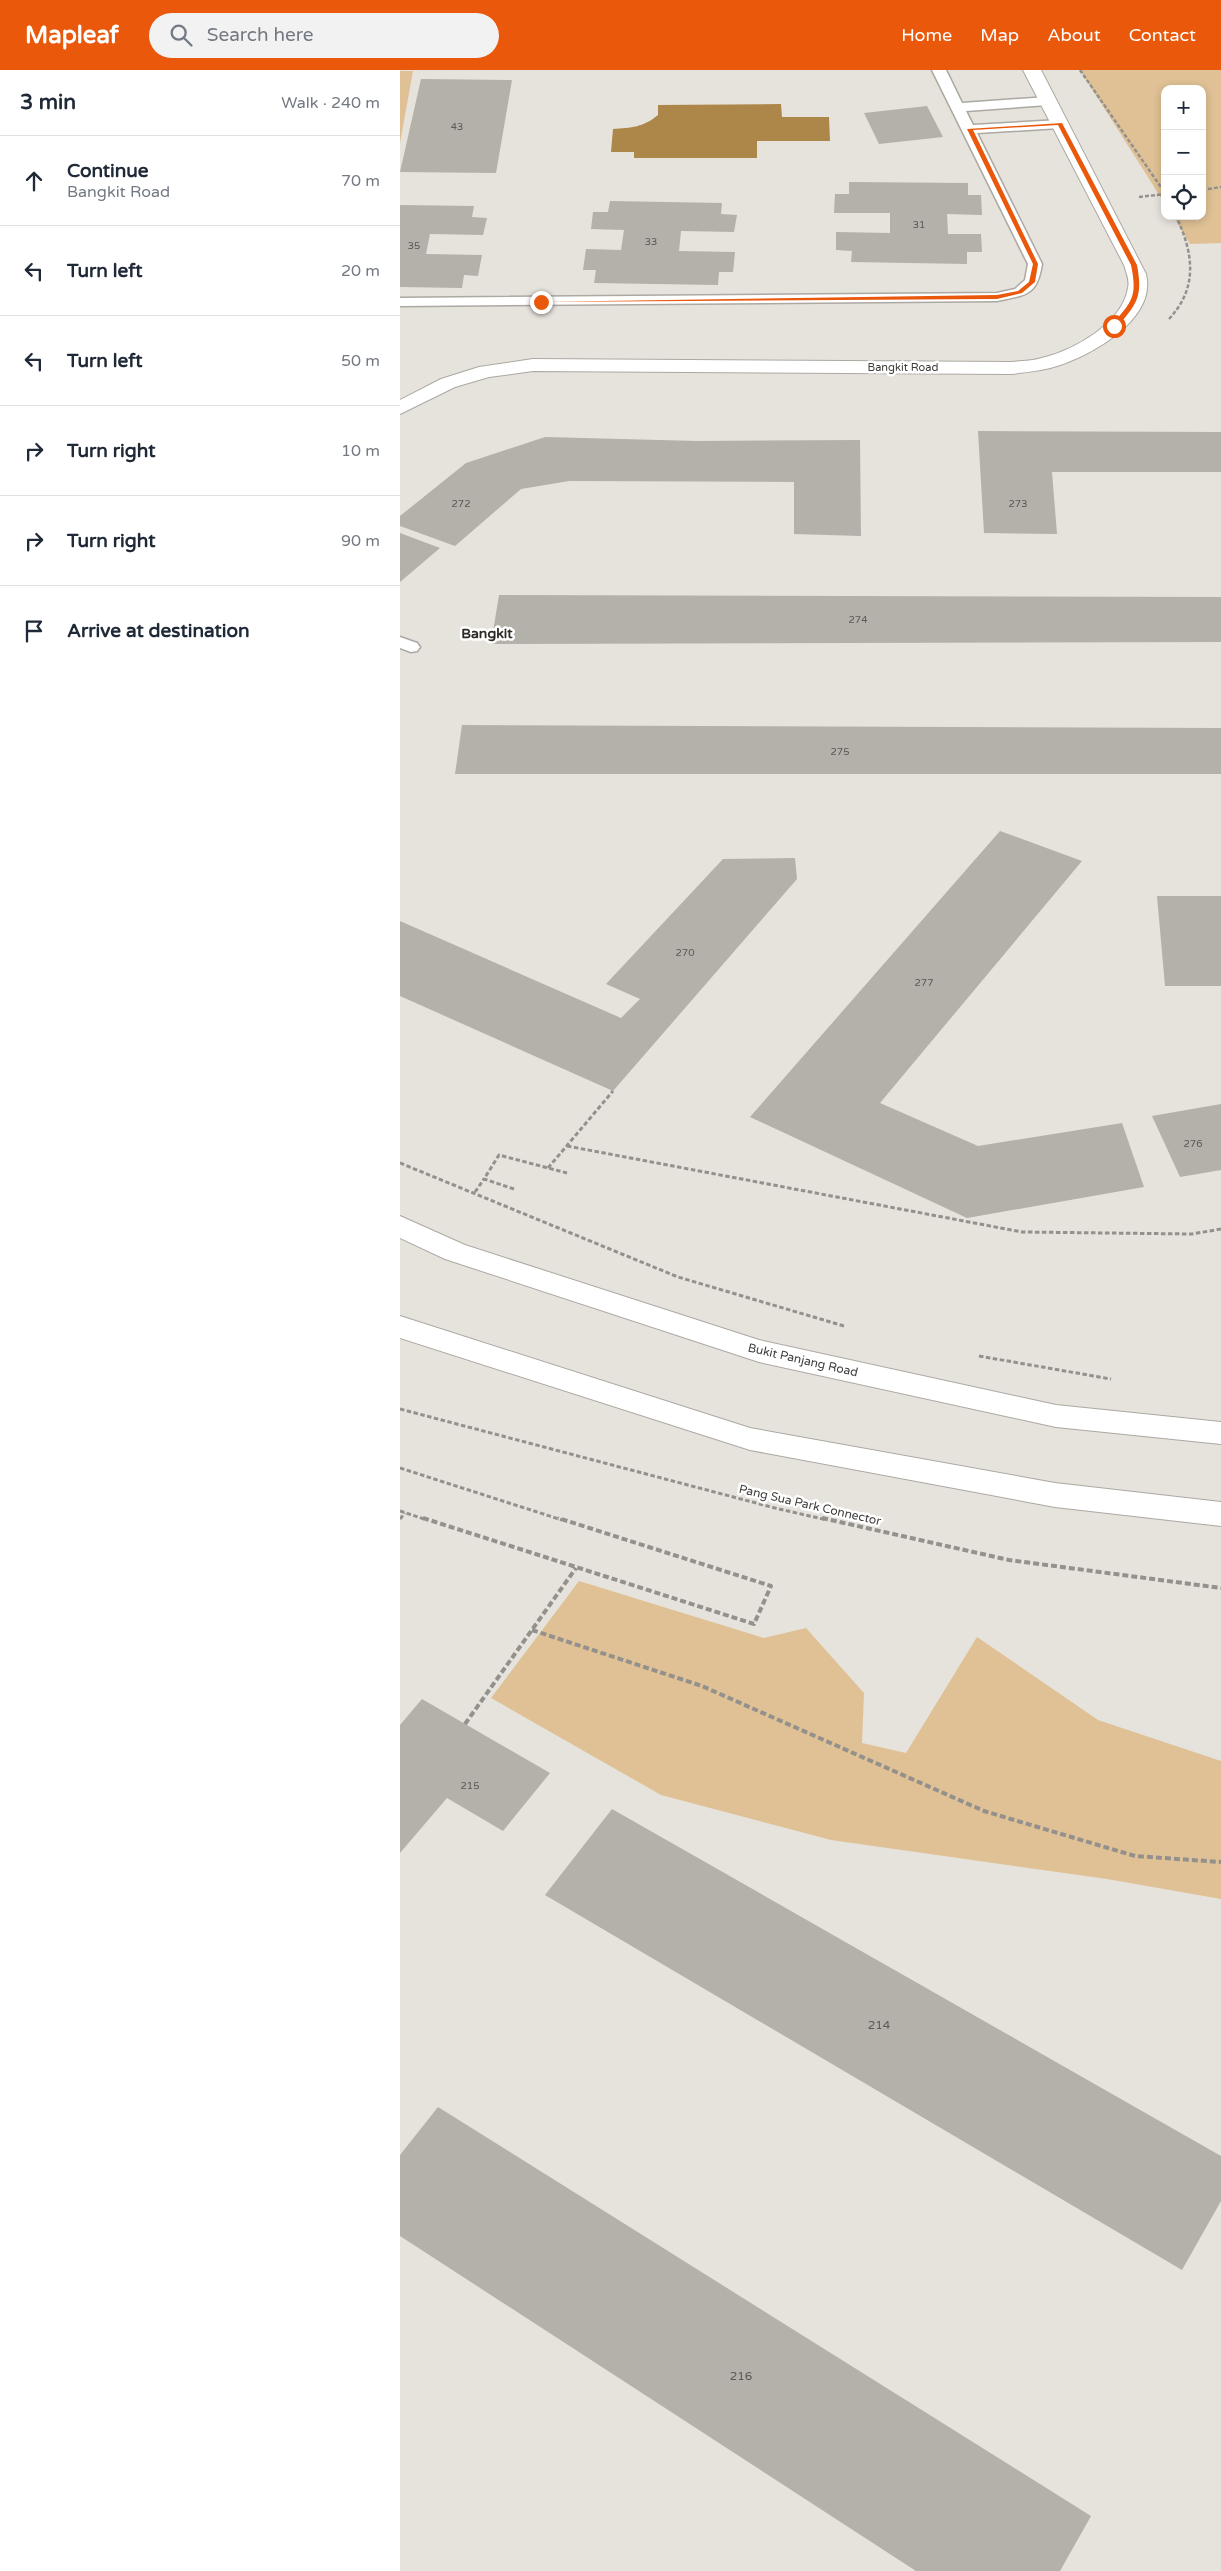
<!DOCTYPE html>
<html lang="en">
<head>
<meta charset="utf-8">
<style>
  :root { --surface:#fff; --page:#f2f2f3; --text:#1f2937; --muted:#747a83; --line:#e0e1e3; --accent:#ea580c }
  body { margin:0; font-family:"Varela Round",sans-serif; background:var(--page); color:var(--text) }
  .controls { position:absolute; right:15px; top:15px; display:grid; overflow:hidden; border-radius:10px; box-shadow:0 2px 8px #0003 }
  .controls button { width:45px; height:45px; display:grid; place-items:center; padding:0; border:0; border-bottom:1px solid var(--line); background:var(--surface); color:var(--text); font:25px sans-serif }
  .stop { position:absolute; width:15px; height:15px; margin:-11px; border:4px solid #ea580c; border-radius:50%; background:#fff }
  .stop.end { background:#ea580c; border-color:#fff; box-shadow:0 1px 5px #0008 }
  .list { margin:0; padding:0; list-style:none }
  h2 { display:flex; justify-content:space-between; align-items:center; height:65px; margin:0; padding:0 20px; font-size:21px }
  h2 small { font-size:16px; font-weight:400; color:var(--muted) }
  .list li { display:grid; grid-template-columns:32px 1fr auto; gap:15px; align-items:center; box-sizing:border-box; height:90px; padding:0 20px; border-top:1px solid var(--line) }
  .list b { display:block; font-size:19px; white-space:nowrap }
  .list p { margin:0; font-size:16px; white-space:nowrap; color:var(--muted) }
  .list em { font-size:16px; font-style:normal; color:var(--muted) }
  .icon { flex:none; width:28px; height:28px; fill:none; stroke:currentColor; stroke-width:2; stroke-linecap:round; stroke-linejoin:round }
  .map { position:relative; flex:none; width:821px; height:2501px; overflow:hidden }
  header { display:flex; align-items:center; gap:30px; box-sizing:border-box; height:70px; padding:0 25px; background:var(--accent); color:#fff }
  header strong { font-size:24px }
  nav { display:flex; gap:28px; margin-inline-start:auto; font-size:18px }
  .search { width:350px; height:45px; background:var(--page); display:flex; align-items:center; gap:12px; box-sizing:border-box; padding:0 18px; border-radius:28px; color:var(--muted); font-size:19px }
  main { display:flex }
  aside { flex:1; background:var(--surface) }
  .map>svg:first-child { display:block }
  .green { fill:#dfc195 }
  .water { fill:#ad864a }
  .building { fill:#b4b0aa }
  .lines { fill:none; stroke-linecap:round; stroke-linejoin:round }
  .service-casing { stroke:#aca8a2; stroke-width:3 }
  .minor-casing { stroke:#aca8a2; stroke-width:2 }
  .primary-casing { stroke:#aca8a2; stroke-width:2 }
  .path-far2 { stroke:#94918d; stroke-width:2.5; stroke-dasharray:4 2; stroke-linecap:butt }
  .path-far1 { stroke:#94918d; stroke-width:3; stroke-dasharray:4.5 2.5; stroke-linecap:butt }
  .path { stroke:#94918d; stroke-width:4; stroke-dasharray:6 3; stroke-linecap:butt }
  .service { fill:#fff; fill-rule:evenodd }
  .minor { fill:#fff; fill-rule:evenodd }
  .primary { fill:#fff; fill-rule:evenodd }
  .route { fill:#ea580c }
  .labels { text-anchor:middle; stroke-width:5; stroke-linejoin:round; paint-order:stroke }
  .number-label { font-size:10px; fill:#5b5955 }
  .far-street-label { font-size:11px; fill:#3d3c39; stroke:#fff }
  .street-label { font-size:12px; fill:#3d3c39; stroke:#fff }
  .near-number-label { font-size:12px; fill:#5b5955 }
  .neighbourhood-label { font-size:14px; font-weight:bold; fill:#2e2b26; stroke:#fff }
</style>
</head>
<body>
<header>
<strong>Mapleaf</strong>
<div class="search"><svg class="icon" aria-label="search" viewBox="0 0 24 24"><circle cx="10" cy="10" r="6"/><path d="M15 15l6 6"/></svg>Search here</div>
<nav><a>Home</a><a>Map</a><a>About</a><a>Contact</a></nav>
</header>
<main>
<aside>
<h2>3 min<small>Walk · 240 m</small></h2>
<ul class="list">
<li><svg class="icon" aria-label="ahead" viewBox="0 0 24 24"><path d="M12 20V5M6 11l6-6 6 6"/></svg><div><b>Continue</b><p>Bangkit Road</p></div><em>70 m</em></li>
<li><svg class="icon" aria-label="left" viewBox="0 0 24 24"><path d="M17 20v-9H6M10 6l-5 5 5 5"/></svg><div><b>Turn left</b></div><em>20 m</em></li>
<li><svg class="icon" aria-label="left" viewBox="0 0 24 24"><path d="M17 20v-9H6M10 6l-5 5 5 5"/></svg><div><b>Turn left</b></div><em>50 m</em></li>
<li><svg class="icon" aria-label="right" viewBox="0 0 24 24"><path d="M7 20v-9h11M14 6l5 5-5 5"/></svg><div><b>Turn right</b></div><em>10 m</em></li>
<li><svg class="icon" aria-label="right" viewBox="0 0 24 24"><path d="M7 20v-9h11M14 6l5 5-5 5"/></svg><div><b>Turn right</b></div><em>90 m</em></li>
<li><svg class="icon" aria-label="arrive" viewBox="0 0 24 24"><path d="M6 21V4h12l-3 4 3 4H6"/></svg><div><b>Arrive at destination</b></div></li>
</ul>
</aside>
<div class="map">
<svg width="821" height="2501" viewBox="0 0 821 2501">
  <rect width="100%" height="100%" fill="#e6e2dc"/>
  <g class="green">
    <path d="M680 0H821V173L790 174 773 146H802V19H765V134Z"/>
    <path d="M0 1H13L0 73Z"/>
    <path d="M179 1511 364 1568 406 1558 464 1623 462 1673 506 1683 577 1567 698 1650 821 1691V1829L707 1809 431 1770 261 1725 91 1628Z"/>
  </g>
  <path class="water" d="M381 34 382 47H429L430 71H357V88H234V82H211L213 59C231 58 244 57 258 45V35Z"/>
  <g class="building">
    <path d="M21 9 112 10 96 103 0 102Z"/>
    <path d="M527 36 543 67 479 74 464 43Z"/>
    <path d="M449 112 568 113V125H581L582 145 547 144 548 164H581L582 182H567V194L451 192 452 181 436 180V162L490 163V143H434L435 124H449Z"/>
    <path d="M210 131 322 133 321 144 337 145 334 162 281 161 279 181 335 182 333 202H319L318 215 194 213 196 200H183L186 179 221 180 224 160 191 159 193 142H208Z"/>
    <path d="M0 135 74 136 72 147 87 148 83 165 30 164 26 184 82 185 78 206 64 205 62 218 0 217Z"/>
    <path d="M578 361 821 362V402H652L657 464 584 463Z"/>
    <path d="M145 367 297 371 460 370 461 466 394 464V412L169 411 121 419 55 476 0 456V446L66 393Z"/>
    <path d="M0 463 40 478 0 512Z"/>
    <path d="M99 525 821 527V572L91 574Z"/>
    <path d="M62 655 821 658V704H55Z"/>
    <path d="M600 761 682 791 480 1033 578 1076 722 1053 744 1117 567 1148 350 1047Z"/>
    <path d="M395 788 397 809 213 1021 0 926V851L221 948 240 929 206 914 323 789Z"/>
    <path d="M757 826H821V916H765Z"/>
    <path d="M821 1034V1100L780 1107 752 1046Z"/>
    <path d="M22 1629 150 1703 103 1761 47 1728 0 1783V1655Z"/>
    <path d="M212 1739 821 2086V2131L782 2200 145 1825Z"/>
    <path d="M38 2037 691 2446 660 2501H516L0 2166V2085Z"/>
  </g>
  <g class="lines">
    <defs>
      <g id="service">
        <path d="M532 0H546L562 33 648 27 655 31 648 35 566 41 573 55 660 50 667 54 660 58 577 63 642 194C637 226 626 225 597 231L0 236V228L597 223 615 219 625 210 628 194Z"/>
        <path d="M0 567 17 573 20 577 17 581 11 582 0 578Z"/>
      </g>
      <path id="minor" d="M623 0H641L746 204C757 249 692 285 657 296 642 301 626 302 611 304L133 301 89 307 55 317 0 344V330L41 309 79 297 133 289 611 292C621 291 632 291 642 288 674 280 722 254 728 218 730 210 726 202 724 195Z"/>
      <g id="primary">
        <path d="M0 1146 65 1175 359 1270 656 1335 821 1352V1374L656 1357 359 1292 45 1189 0 1168Z"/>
        <path d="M0 1246 350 1358 655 1413 821 1432V1456L655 1437 350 1380 0 1268Z"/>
      </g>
    </defs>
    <use href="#service" class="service-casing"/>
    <use href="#minor" class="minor-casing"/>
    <use href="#primary" class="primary-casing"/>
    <g class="path-far2">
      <path d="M680 0 765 123"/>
      <path d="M802 120 821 117"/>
      <path d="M739 127 765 124"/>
      <path d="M769 249C799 217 793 182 776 146"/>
    </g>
    <g class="path-far1">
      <path d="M167 1076 622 1162 792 1164 821 1159"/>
      <path d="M0 1093 278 1207 444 1256"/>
      <path d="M148 1098 213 1021"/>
      <path d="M114 1119 84 1109 99 1085 167 1103"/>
      <path d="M75 1122 84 1109"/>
      <path d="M579 1286 711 1309"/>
      <path d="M0 1339 375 1438 427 1450"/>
      <path d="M0 1398 162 1450"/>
      <path d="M0 1441 27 1450"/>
      <path d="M0 1449 5 1443"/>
    </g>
    <g class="path">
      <path d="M23 1448 354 1554 371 1516 158 1448"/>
      <path d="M422 1448 609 1490 821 1518"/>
      <path d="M132 1560 302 1616 584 1741 735 1786 821 1792"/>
      <path d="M65 1654 176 1498"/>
    </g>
    <use href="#service" class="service"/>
    <use href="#minor" class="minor"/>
    <use href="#primary" class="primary"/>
  </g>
  <path class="route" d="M662 53 737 195C743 227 737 234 716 258L711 256C731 232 738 228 731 195L658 55 573 60 638 194 635 212 622 223 597 229 138 232 597 225 618 221 629 212 633 194 567 59Z"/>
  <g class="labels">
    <g class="number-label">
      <text x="57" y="60">43</text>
      <text x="519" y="158">31</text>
      <text x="251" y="175">33</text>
      <text x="14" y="179">35</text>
      <text x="61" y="437">272</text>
      <text x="618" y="437">273</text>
      <text x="458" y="553">274</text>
      <text x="440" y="685">275</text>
      <text x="285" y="886">270</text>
      <text x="524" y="916">277</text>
      <text x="793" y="1077">276</text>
      <text x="70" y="1719">215</text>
    </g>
    <g class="far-street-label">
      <text x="503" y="301">Bangkit Road</text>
    </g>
    <g class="street-label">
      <text transform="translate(403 1290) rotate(13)" y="4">Bukit Panjang Road</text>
      <text transform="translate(410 1435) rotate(13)" y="4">Pang Sua Park Connector</text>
    </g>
    <g class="near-number-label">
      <text x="479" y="1959">214</text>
      <text x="341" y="2310">216</text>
    </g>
    <g class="neighbourhood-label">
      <text x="87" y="568">Bangkit</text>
    </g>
  </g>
</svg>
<div class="controls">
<button>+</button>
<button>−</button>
<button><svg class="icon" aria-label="locate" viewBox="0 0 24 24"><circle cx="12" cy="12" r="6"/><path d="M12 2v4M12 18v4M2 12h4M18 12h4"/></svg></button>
</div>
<div class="stop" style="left:714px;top:256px"></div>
<div class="stop end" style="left:141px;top:232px"></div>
</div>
</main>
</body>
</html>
